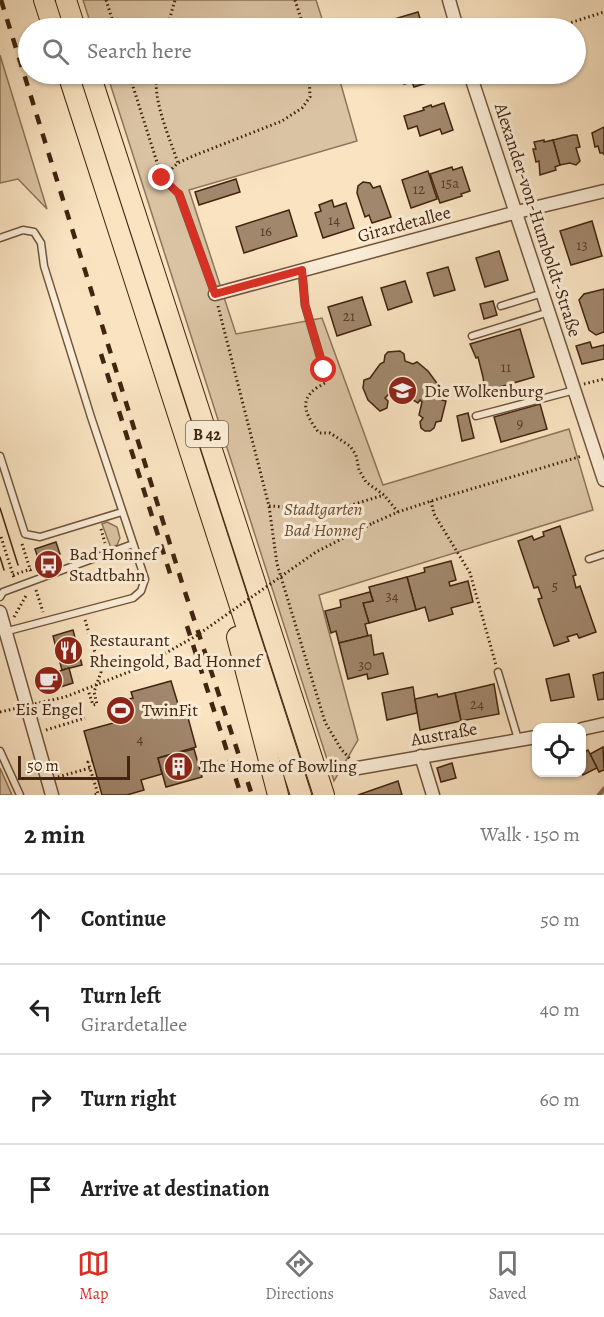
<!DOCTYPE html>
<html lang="en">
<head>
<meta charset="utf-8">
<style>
  :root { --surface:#fff; --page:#f2f2f2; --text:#222; --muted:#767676; --line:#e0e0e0; --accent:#d93025 }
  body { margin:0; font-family:Alegreya,serif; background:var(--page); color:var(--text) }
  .controls { position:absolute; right:18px; bottom:18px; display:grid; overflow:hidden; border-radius:12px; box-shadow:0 2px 4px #0004 }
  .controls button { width:54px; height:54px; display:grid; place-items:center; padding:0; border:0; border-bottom:2px solid var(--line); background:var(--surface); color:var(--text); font:30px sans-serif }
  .scale { position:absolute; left:18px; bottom:15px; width:112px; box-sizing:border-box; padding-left:6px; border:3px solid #422410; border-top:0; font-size:16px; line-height:21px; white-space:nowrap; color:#422410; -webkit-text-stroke:4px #fbedd7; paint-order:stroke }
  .stop { position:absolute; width:18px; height:18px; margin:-14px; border:4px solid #d93025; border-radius:50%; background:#fff }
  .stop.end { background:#d93025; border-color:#fff; box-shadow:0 2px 6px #0008 }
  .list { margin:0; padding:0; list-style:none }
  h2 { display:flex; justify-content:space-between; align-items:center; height:78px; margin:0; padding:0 24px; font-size:26px }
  h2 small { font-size:20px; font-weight:400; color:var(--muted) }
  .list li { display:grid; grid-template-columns:39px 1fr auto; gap:18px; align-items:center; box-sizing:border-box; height:90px; padding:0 24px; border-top:2px solid var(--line) }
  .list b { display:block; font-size:22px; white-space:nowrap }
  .list p { margin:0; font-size:20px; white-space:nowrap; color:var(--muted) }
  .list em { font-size:20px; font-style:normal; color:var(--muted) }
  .icon { flex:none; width:33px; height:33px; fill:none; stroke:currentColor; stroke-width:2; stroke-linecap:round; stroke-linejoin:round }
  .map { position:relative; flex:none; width:604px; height:795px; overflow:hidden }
  .search { position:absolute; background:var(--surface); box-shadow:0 2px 4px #0004; left:18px; right:18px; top:18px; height:66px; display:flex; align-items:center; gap:15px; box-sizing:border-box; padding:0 21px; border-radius:33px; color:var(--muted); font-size:22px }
  .sheet { height:438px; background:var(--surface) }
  nav { display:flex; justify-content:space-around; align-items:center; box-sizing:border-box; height:84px; border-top:2px solid var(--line); background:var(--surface); font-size:16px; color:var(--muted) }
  nav a { display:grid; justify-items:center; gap:3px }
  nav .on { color:var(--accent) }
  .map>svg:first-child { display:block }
  .green { fill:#dac3a3; stroke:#8e745a; stroke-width:1.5 }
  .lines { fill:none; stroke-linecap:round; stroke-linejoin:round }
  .stream { stroke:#8b7056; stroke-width:4.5 }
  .building { fill:#a1876c; stroke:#422410; stroke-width:1.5 }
  .service-casing { stroke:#70543c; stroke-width:9 }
  .minor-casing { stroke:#70543c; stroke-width:15 }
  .trunk-casing { stroke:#422410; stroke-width:22 }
  .path { stroke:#422410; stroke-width:3; stroke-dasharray:1.5 3; stroke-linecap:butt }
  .service { stroke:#fbedd7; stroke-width:6 }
  .minor { stroke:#fbedd7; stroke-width:12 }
  .trunk { stroke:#f9e3c1; stroke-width:20 }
  .tram { stroke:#422410; stroke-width:1.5 }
  .rail { stroke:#422410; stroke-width:4.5; stroke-dasharray:10 10; stroke-linecap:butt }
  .path-bridge { stroke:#422410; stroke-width:3; stroke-dasharray:1.5 3; stroke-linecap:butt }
  .route { stroke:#d93025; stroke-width:8 }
  .labels { text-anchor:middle; stroke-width:6; stroke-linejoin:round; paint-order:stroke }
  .number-label { font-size:15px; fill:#5a3d27 }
  .shield { fill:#fbedd7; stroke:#7a604c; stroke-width:1.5 }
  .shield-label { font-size:16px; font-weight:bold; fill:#422410 }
  .street-label { font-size:18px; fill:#422410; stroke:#fbedd7 }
  .poi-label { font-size:18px; fill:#422410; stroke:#fbedd7; text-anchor:start }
  .park-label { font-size:18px; font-style:italic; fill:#684c35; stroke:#fbedd7 }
</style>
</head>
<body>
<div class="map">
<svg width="604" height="795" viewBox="0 0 604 795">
  <rect width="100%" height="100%" fill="#f9e3c1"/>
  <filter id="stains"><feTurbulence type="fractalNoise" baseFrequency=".00333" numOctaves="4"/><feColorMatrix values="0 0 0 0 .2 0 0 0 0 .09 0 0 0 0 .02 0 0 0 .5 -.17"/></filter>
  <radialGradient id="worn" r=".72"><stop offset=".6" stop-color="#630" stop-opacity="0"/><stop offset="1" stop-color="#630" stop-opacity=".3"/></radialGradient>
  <g class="green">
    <path d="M83 0H316L325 28H92Z"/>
    <path d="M0 55 47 209 18 179 0 183Z"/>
    <path d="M107 74H338L357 141 189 190 236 334 322 318 383 485 569 429 593 510 319 595 358 740 334 781Z"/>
    <path d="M107 522 117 527 120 538 117 545 111 548 102 524Z"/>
    <path d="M0 768 12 795H0Z"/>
  </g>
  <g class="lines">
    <path class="stream" d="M599 795 604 789"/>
  </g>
  <g class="building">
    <path d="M418 12 423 28H394L391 20Z"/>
    <path d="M401 74H434L436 80 414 87 412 82 404 84Z"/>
    <path d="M444 103 453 130 442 134 440 129 420 136 417 126 408 129 404 116 424 110 423 108 431 105 432 107Z"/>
    <path d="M604 127V155L603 153H600L598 146 595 147 592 133Z"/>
    <path d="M573 135H577L580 147 576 148 580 161 576 165 570 163 560 165 553 140Z"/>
    <path d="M544 140V142L553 140 560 165 555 167 556 170 540 175 539 161 536 162 533 149H536L534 142Z"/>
    <path d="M452 167 453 170 462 167 470 191 461 194 462 196 440 203 430 174Z"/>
    <path d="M428 171 437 199 411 208 402 180Z"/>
    <path d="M236 179 240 192 199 205 195 192Z"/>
    <path d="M363 182 370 183 373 188 380 186 391 217 372 223 369 215 365 217 357 193 358 186Z"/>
    <path d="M332 200 334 207 346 203 354 228 323 238 315 213 321 211 319 205Z"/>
    <path d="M289 210 297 236 244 253 236 227Z"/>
    <path d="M592 221 602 256 571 265 560 231Z"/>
    <path d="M499 251 508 280 485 287 476 258Z"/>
    <path d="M448 267 455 290 434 296 427 273Z"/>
    <path d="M405 281 412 302 388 310 381 288Z"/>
    <path d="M604 289V332L596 335 589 330 579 300 584 294Z"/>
    <path d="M362 297 371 325 337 336 328 307Z"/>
    <path d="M493 301 497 315 484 319 480 304Z"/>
    <path d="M520 329 534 377 483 392 481 384H484L483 377 478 357 476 358 470 344Z"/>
    <path d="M590 342 592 348 604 345V359L582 364 576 346Z"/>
    <path d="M400 351 404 354 405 361 413 364 417 362 428 371 442 390 440 394 442 400 446 401 441 421 436 422 434 428 430 431H425L421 428 420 422 423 418 419 415 422 402 420 400 418 403 405 395H391L390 393 385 398 388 401 387 408 380 411 368 400 363 388 364 380 370 378 380 364 384 362 385 355 388 352Z"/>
    <path d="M540 404 547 429 501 442 494 417Z"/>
    <path d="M468 413 474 438 462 441 457 416Z"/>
    <path d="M560 526 576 575 573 576 576 588 580 586 596 632 579 638 577 634 567 637 569 641 554 646 538 599 542 598 538 587 534 588 518 541 532 536 534 540 544 536 543 532Z"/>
    <path d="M56 542 60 554 39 561 35 549Z"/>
    <path d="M451 561 456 580 449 582 450 586 468 581 473 602 451 608 453 614 429 621 425 607 416 610 407 577 425 572 424 568Z"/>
    <path d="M407 577 416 610 369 623 363 603 373 601 369 587Z"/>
    <path d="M370 592 373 601 363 603 369 623 365 624 368 636 339 643 336 631 331 633 325 611 341 607 340 600Z"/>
    <path d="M73 630 82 665 62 670 53 636Z"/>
    <path d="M371 635 374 655 383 653 388 674 368 679 367 674 348 679 339 643Z"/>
    <path d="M69 668 73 683 45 692 41 677Z"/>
    <path d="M604 672V699L598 700 593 675Z"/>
    <path d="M569 674 574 697 551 701 546 679Z"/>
    <path d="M171 681 178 704 184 703 196 747 158 758 162 774 141 780 144 790 127 795H102L84 731 117 722 112 704 133 698 131 692Z"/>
    <path d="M494 684 499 714 461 721 455 693Z"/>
    <path d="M413 687 417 713 387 720 382 693Z"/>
    <path d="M455 693 461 721 420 730 415 699 437 694 438 697Z"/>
    <path d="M603 747 604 770 599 772 590 754Z"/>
    <path d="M194 749 202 777 166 787 158 758Z"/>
    <path d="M588 750 597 768 583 775 582 771V753Z"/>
    <path d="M452 763 456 778 441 782 437 768Z"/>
    <path d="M398 781 402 795H358Z"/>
  </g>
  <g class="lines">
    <defs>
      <g id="service">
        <path d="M179 194 215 294"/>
        <path d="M0 238 23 230 34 232 41 243 44 266 91 417 145 579 141 591 133 598 4 632"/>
        <path d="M302 271 305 305 324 370"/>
        <path d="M501 306 543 293"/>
        <path d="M472 336 549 312"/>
        <path d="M476 416 575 390"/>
        <path d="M0 456 25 534 40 537 122 512"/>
        <path d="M589 559 604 554"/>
        <path d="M0 597 3 592 133 544"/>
        <path d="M498 672 518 739"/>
        <path d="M0 751 20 795"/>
      </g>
      <g id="minor">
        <path d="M449 0 457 28"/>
        <path d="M470 74 604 480"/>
        <path d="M215 294 517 212 604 191"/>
        <path d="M0 612 52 795"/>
        <path d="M582 729 604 724"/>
        <path d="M421 756 433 795"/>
        <path d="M358 768 536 737"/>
      </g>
      <g id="trunk">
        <path d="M44 0 53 28"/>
        <path d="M66 0 75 28"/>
        <path d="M68 74 301 795"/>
        <path d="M90 74 324 795"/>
        <path d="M237 637 278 795"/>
      </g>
    </defs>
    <use href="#service" class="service-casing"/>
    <use href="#minor" class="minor-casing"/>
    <use href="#trunk" class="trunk-casing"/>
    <g class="path">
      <path d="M106 0 115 28"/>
      <path d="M295 0 304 28"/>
      <path d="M167 28 175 0"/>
      <path d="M554 28 604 12"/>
      <path d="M129 74 162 178 173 189"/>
      <path d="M157 74C152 99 170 139 178 163"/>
      <path d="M162 178 178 163 193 156 282 121 302 108 310 97 309 74"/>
      <path d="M218 306 269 506 277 564 325 722 341 749 351 760"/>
      <path d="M326 380 327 382C298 396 302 410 319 433H330L350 446 356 455 359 470 366 482 384 495 398 512"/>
      <path d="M584 384 604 379"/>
      <path d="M431 501 434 514 470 573 496 665"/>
      <path d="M269 506 335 510 384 495"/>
      <path d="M373 523 398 512 431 501 582 456"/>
      <path d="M101 529 105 543"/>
      <path d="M1 537 14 578"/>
      <path d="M22 544 31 572"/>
      <path d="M13 575 31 569"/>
      <path d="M36 590 43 612"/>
      <path d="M14 617 27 594"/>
      <path d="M85 620 101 672 94 692 97 704 93 705 88 690"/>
      <path d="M46 730 85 718"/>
      <path d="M93 761 88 762 98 794 94 795"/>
      <path d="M58 777 90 768"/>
    </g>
    <use href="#service" class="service"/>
    <use href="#minor" class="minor"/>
    <use href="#trunk" class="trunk"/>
    <g class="tram">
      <path d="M0 508 18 565"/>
      <path d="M0 557 4 570"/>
    </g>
    <g class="rail">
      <path d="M1 0 183 586 252 795"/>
      <path d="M101 354 173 583"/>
      <path d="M187 626 241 795"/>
    </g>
    <path class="path-bridge" d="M0 712 65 697 139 668 196 636 316 552 373 523"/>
  </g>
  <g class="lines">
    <path class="route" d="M162 178 179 194 215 294 302 270 305 305 324 370"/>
  </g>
  <defs>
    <symbol id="school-disc" viewBox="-11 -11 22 22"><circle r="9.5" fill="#8f2418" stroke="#fbedd7"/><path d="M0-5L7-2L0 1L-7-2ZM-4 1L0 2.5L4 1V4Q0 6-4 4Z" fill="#fff"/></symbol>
    <symbol id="bus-disc" viewBox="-11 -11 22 22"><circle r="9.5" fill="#8f2418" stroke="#fbedd7"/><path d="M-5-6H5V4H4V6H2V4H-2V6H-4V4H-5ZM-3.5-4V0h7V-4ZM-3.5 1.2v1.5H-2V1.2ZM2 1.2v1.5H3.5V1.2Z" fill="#fff"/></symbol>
    <symbol id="restaurant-disc" viewBox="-11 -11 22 22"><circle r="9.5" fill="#8f2418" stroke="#fbedd7"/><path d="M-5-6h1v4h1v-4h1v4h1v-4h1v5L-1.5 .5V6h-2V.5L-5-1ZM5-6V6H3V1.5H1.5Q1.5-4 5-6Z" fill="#fff"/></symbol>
    <symbol id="cafe-disc" viewBox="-11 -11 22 22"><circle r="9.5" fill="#8f2418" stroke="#fbedd7"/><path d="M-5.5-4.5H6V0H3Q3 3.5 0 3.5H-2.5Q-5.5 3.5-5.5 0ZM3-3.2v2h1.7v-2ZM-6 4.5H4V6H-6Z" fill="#fff"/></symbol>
    <symbol id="stadium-disc" viewBox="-11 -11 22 22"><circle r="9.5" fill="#8f2418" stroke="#fbedd7"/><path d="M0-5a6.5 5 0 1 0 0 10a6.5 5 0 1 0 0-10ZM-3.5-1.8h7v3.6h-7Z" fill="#fff"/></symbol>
    <symbol id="building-disc" viewBox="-11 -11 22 22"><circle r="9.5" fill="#8f2418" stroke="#fbedd7"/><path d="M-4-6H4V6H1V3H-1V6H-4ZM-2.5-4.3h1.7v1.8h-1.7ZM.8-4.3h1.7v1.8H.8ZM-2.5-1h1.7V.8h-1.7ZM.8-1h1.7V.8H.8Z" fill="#fff"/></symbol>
  </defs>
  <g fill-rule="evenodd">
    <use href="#school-disc" x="386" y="374" width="33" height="33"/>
    <use href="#bus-disc" x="32" y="548" width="33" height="33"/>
    <use href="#restaurant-disc" x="52" y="634" width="33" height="33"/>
    <use href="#cafe-disc" x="32" y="664" width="33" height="33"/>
    <use href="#stadium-disc" x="104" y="694" width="33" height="33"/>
    <use href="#building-disc" x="162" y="750" width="33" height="33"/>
  </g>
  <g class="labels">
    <g class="number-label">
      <text x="450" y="188">15a</text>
      <text x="419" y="194">12</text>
      <text x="334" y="225">14</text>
      <text x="266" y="236">16</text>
      <text x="582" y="250">13</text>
      <text x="349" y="321">21</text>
      <text x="506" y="372">11</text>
      <text x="520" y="428">9</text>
      <text x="555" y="591">5</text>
      <text x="392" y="601">34</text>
      <text x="365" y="670">30</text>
      <text x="477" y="709">24</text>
      <text x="140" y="744">4</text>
    </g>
    <rect class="shield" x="186" y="421" width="42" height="26" rx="4.5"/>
    <g class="shield-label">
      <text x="207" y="440">B 42</text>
    </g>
    <g class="street-label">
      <text transform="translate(538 220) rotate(72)" y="6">Alexander-von-Humboldt-Straße</text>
      <text transform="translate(404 224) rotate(-15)" y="6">Girardetallee</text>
      <text transform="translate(444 734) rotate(-10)" y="6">Austraße</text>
    </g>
    <g class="poi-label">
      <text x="424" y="397">Die Wolkenburg</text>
      <text x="69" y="560">Bad Honnef<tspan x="69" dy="21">Stadtbahn</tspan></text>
      <text x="89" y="646">Restaurant<tspan x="89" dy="21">Rheingold, Bad Honnef</tspan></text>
      <text x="49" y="715" text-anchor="middle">Eis Engel</text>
      <text x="142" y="716">TwinFit</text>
      <text x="200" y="772">The Home of Bowling</text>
    </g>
    <g class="park-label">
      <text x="323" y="515">Stadtgarten<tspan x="323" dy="21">Bad Honnef</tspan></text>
    </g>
  </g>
  <rect width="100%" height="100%" filter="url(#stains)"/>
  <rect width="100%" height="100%" fill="url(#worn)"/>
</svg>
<div class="controls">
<button><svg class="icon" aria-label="locate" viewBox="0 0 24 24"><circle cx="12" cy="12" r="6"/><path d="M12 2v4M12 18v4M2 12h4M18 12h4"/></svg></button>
</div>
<div class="scale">50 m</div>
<div class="stop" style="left:324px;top:370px"></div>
<div class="stop end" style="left:162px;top:178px"></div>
<div class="search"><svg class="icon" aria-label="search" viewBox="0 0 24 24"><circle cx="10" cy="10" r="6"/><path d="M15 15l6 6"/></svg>Search here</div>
</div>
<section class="sheet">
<h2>2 min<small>Walk · 150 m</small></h2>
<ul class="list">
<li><svg class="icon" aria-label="ahead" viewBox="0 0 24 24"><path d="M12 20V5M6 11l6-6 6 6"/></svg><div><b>Continue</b></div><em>50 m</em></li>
<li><svg class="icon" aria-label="left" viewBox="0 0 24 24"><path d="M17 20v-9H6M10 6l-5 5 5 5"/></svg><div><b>Turn left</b><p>Girardetallee</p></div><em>40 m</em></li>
<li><svg class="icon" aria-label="right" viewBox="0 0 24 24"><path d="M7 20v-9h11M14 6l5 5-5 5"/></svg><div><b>Turn right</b></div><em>60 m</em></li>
<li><svg class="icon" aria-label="arrive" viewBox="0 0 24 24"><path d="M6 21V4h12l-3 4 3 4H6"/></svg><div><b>Arrive at destination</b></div></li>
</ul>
</section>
<nav>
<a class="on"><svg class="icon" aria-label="map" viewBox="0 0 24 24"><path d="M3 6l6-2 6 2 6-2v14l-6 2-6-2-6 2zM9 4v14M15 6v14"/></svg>Map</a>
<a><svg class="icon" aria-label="directions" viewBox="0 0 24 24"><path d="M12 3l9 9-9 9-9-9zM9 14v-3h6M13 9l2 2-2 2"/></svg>Directions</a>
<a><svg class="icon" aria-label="saved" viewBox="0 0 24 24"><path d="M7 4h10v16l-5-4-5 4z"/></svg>Saved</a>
</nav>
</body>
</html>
